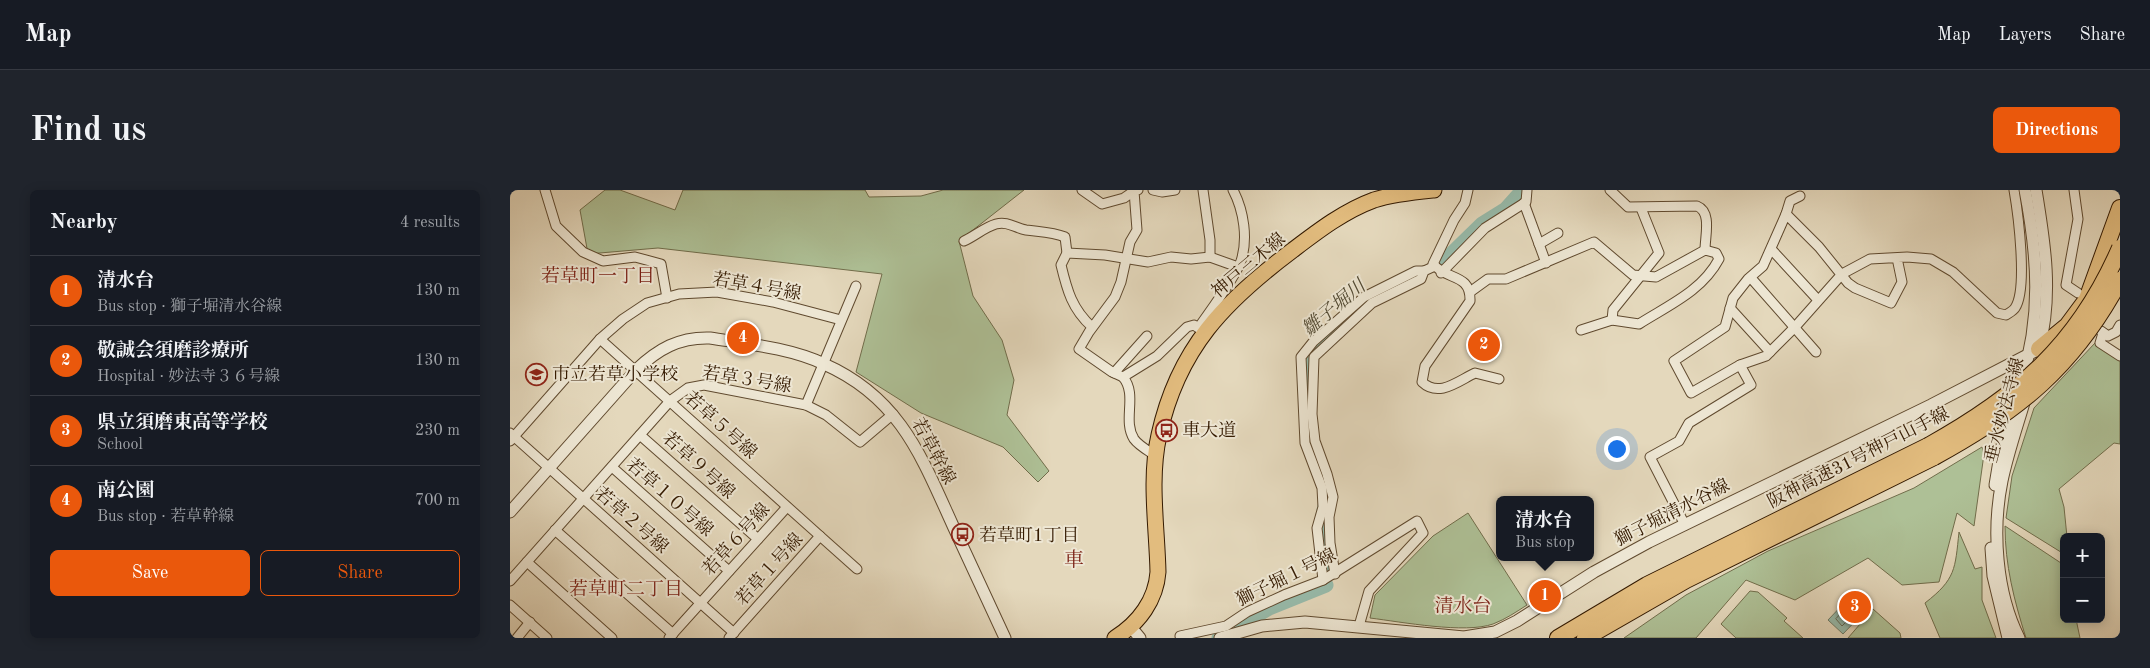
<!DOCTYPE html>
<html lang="en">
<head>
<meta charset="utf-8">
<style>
  :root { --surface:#171b24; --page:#20242c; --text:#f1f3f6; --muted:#9ea1a6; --line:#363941; --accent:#ea580c }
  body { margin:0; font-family:"Old Standard TT","Noto Serif JP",serif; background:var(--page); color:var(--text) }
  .controls { position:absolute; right:15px; bottom:15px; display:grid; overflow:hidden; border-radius:8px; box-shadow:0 2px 12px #0003 }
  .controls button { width:45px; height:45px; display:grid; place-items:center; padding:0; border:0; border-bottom:1px solid var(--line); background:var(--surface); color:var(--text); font:25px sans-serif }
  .you { position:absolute; left:1106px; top:258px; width:18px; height:18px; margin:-12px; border:4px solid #fff; border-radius:50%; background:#1a73e8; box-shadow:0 0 0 8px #1a73e833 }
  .badge { display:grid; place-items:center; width:32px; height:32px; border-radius:50%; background:var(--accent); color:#fff; font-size:16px; font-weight:700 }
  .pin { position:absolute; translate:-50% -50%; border:2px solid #fff; box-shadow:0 1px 5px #0006 }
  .popup { position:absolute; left:986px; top:306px; width:98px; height:65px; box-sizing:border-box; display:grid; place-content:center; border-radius:8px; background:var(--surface); filter:drop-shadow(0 1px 4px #0005); font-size:16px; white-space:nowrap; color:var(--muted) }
  .popup b { font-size:19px; color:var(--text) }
  .popup::after { content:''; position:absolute; left:50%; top:100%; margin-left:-10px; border:10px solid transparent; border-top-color:var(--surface) }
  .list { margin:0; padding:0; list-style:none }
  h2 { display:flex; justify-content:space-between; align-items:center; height:65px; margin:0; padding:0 20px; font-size:21px }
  h2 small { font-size:16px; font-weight:400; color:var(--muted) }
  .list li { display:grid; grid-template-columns:32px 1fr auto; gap:15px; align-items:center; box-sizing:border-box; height:70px; padding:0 20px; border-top:1px solid var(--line) }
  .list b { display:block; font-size:19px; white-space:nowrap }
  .list p { margin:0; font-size:16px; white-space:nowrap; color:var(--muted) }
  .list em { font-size:16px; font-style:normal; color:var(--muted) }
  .actions { display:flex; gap:10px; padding:15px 20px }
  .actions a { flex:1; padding:11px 0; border:1px solid var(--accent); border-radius:8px; text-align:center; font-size:18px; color:var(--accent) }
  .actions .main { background:var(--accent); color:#fff }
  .map { position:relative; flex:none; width:1610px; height:448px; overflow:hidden; border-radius:8px }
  header { display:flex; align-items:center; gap:30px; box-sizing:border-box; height:70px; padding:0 25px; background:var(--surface); border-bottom:1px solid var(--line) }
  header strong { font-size:24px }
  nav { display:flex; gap:28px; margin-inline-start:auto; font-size:18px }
  .intro { display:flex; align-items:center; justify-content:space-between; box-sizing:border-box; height:120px; padding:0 30px }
  h1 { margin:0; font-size:35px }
  .button { padding:12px 22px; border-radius:8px; background:var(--accent); color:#fff; font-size:18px; font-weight:700 }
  main { display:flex; gap:30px; padding:0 30px }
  aside { flex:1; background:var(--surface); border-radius:8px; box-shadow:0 2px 12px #0003 }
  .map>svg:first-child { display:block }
  .green { fill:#aec096; stroke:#716d4b }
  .water { fill:#97bbab; stroke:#6f7b67 }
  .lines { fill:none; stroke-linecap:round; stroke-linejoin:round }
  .shore { stroke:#666a56; stroke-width:1 }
  .river { stroke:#97bbab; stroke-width:15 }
  .minor-casing { stroke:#604a2f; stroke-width:11 }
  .tertiary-casing { stroke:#604a2f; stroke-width:13 }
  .primary-casing { stroke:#341a00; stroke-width:17 }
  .motorway-casing { stroke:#341a00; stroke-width:18 }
  .minor { stroke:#ede6d3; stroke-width:9 }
  .tertiary { stroke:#ede6d3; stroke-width:11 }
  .primary { stroke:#e2bc7e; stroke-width:15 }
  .motorway { stroke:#e2bc7e; stroke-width:16 }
  .motorway-bridge-casing { stroke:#341a00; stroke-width:18; stroke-linecap:butt }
  .motorway-bridge { stroke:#e2bc7e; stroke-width:16 }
  .labels { text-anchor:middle; stroke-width:4; stroke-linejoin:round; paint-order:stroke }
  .street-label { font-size:18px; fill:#341a00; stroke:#ede6d3 }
  .poi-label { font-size:18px; fill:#341a00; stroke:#ede6d3; text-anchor:start }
  .neighbourhood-label { font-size:19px; fill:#7a1f14; stroke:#ede6d3 }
  .water-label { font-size:19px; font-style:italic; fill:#524a33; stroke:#ede6d3 }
  .quarter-label { font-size:20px; fill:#7a1f14; stroke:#ede6d3 }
</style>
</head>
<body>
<header>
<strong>Map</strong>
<nav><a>Map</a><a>Layers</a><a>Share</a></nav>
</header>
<div class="intro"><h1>Find us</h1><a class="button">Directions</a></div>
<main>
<aside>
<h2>Nearby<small>4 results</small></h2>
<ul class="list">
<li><span class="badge">1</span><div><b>清水台</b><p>Bus stop · 獅子堀清水谷線</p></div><em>130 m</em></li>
<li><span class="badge">2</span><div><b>敬誠会須磨診療所</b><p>Hospital · 妙法寺３６号線</p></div><em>130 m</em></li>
<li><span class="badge">3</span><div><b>県立須磨東高等学校</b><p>School</p></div><em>230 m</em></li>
<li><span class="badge">4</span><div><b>南公園</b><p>Bus stop · 若草幹線</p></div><em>700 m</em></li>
</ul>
<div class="actions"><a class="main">Save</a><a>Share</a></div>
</aside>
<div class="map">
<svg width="1610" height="448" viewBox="0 0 1610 448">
  <rect width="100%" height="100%" fill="#e4d8bc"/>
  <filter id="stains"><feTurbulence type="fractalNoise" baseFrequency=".004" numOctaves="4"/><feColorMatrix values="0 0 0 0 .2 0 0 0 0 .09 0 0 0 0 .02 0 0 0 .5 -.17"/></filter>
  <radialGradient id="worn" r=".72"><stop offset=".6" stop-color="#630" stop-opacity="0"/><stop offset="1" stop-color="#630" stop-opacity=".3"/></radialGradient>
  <g class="green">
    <path d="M95 0H110L165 20 173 0H355L359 7 411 6 433 0H514L449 51 463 106 492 150 504 190 497 225 539 281 528 292 493 257 411 223 346 182 372 84 148 58 78 64 70 20Z"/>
    <path d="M1585 153 1599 161 1610 163V254L1604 253 1549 299 1554 317 1557 347H1554V364L1496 328 1502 286 1524 218Z"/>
    <path d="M1472 257 1474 264 1464 336 1447 323 1429 392 1392 395 1358 368 1285 410 1236 390 1186 448H1114L1176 405 1258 361 1404 298Z"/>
    <path d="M958 323 1017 415C1006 422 996 429 983 434 955 444 892 432 860 428L865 405 923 346Z"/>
    <path d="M1495 336 1554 375V429H1566L1570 448H1516C1504 410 1495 375 1495 336Z"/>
    <path d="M1449 342 1465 379 1472 377V410L1486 448H1430L1415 413C1446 389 1445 379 1449 342Z"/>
    <path d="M1240 401 1248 402 1277 428 1274 431 1293 448H1226L1211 434Z"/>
    <path d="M1363 419 1390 443 1391 448H1338Z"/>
  </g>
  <path class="water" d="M1339 408 1354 422 1333 444 1318 430Z"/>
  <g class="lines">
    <path class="shore" d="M1339 416 1345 423 1332 436 1326 429Z"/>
    <g class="river">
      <path d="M929 76 972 34 996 19 1013 0"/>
      <path d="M818 378 813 325 818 303 799 251 798 165 861 107 908 85"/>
      <path d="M709 448 759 418 816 395"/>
    </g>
    <defs>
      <g id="minor">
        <path d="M35 0 46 36 73 62 93 71 125 67 151 74 157 108"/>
        <path d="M572 0 592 14 614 8 624 1"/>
        <path d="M643 0 652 2 665 0"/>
        <path d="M693 0 700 50V67"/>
        <path d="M958 0 955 13 944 30 923 74C937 91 961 83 960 111L915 176 912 192C929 208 948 191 965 183L989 189"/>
        <path d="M1100 0 1118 17 1187 16C1202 22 1195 46 1195 60"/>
        <path d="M1564 0 1568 29 1556 95 1568 103"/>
        <path d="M1014 13 1036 73"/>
        <path d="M1276 24 1280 11 1290 6"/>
        <path d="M454 51C465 46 475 37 486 34 498 31 505 38 516 40 530 42 542 42 555 47L557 63"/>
        <path d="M1029 54 1048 43"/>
        <path d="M1262 60 1308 110"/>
        <path d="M1387 68 1392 92 1381 113 1345 98 1338 93 1309 57 1276 24 1253 76 1238 89 1223 108 1215 137 1164 171 1181 203 1230 175 1256 166 1285 137 1332 84 1360 69 1397 67 1421 69 1443 82 1487 123 1496 125C1499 123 1503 121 1505 118 1518 99 1508 23 1504 0"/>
        <path d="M931 83 975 38 1016 12 1017 0"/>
        <path d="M1241 88 1306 162"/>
        <path d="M960 102 978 89H996L1084 52 1123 85 1146 87 1195 60 1206 63 1209 69C1192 101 1159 115 1129 134L1102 130 1071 140"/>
        <path d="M1220 118 1260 162"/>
        <path d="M1102 130 1103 120 1149 63 1131 18"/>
        <path d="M582 137C562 119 557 100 551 75L557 63 595 65 638 72 661 67 681 69 700 67 728 77"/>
        <path d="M689 137C700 121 725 88 731 71 738 49 734 21 723 0"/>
        <path d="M1591 141 1598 146 1606 142 1610 135"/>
        <path d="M1593 143 1590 153 1610 166"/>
        <path d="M90 149 310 346"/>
        <path d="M604 183 637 146"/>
        <path d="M613 187 602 182 569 159 579 142 605 107 611 92 620 52 627 40 624 1 628 0"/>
        <path d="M296 215 346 96"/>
        <path d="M0 243 224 443"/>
        <path d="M130 245 248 349"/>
        <path d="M0 251 90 149 113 129 137 113 169 104 207 102 263 112 331 130"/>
        <path d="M646 266C639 261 629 256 624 249 612 230 628 205 613 187L647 166 677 137 684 135 694 142"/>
        <path d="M102 277 219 381"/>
        <path d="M1175 335 1140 267 1169 251 1179 233 1241 195 1230 175"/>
        <path d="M45 340 163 444"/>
        <path d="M17 372 102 448"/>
        <path d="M825 384 820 353 819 327 823 307 817 284 805 251 802 224 804 167 862 113 911 89 914 81 925 76"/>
        <path d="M813 390 807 338 813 317 812 298 795 253 791 167 803 152 854 107 906 81H914"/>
        <path d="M0 391 160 211 178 198 194 195 296 215 316 225 350 252 383 224"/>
        <path d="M0 415 37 448"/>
        <path d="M670 446 716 436 737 422 774 405 813 390 907 331 913 343 859 401 849 436"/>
        <path d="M7 448 20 432"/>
        <path d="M159 448 277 317"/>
        <path d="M219 448 310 346 347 379"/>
      </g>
      <g id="tertiary">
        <path d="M1526 0C1535 54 1543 105 1529 159"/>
        <path d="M1511 193C1532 126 1528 68 1515 0"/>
        <path d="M1485 295 1491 259 1504 216"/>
        <path d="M0 322 126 180C148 159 169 147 200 148 238 154 280 158 314 174 391 208 412 268 444 338 461 375 478 411 495 448"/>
        <path d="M1481 358 1483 386 1498 448"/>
        <path d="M620 436 630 448"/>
        <path d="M710 448 752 436 795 432 954 447 985 442 1007 431 1084 382 1139 352 1421 215 1529 159"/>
        <path d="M1509 448C1486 402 1482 340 1492 291 1498 262 1508 234 1516 206"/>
      </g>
      <path id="primary" d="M605 448C629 433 646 410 648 382 647 337 639 289 649 245 668 158 715 111 783 60 808 41 834 21 864 10 883 4 904 2 924 0"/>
      <g id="motorway">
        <path d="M1529 159 1557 136 1577 109 1610 18"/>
        <path d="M1048 448 1137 395 1418 256"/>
        <path d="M1075 448 1176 390 1424 267"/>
      </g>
    </defs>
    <use href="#minor" class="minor-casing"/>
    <use href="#tertiary" class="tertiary-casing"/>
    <use href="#primary" class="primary-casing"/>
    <use href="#motorway" class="motorway-casing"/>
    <use href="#minor" class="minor"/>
    <use href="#tertiary" class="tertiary"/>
    <use href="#primary" class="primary"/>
    <use href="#motorway" class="motorway"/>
    <defs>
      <g id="motorway-bridge">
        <path d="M1418 256C1508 206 1568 155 1610 58"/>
        <path d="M1424 267C1509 221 1564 176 1610 90"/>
      </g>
    </defs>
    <use href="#motorway-bridge" class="motorway-bridge-casing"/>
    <use href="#motorway-bridge" class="motorway-bridge"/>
  </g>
  <defs>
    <symbol id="school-ring" viewBox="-11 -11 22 22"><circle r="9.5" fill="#ede6d3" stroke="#8f2418" stroke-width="1.5"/><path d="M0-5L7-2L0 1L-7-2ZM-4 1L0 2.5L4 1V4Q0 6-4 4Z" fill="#8f2418"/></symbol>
    <symbol id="bus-ring" viewBox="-11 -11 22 22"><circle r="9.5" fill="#ede6d3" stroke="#8f2418" stroke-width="1.5"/><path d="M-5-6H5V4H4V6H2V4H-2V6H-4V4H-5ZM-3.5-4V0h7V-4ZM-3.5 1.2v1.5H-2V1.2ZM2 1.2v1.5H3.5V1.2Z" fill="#8f2418"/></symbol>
  </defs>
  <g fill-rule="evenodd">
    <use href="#school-ring" x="14" y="172" width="25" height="25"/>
    <use href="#bus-ring" x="644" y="228" width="25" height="25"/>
    <use href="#bus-ring" x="440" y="332" width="25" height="25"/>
  </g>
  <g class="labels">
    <g class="street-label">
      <text transform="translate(738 75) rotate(-40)" y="6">神戸三木線</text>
      <text transform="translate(247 96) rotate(10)" y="6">若草４号線</text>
      <text transform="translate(237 189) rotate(9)" y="6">若草３号線</text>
      <text transform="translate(1494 220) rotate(-75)" y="6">垂水妙法寺線</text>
      <text transform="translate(211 235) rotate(42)" y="6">若草５号線</text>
      <text transform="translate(424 261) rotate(62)" y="6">若草幹線</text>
      <text transform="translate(1348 267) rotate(-27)" y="6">阪神高速31号神戸山手線</text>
      <text transform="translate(189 275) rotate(42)" y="6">若草９号線</text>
      <text transform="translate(160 307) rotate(41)" y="6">若草１０号線</text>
      <text transform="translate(1162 322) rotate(-27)" y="6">獅子堀清水谷線</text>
      <text transform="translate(122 330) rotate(41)" y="6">若草２号線</text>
      <text transform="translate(226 349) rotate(-48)" y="6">若草６号線</text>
      <text transform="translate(259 379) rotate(-48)" y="6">若草１号線</text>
      <text transform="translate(776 387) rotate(-26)" y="6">獅子堀１号線</text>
    </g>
    <g class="poi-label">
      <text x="42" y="190">市立若草小学校</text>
      <text x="672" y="246">車大道</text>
      <text x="469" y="351">若草町1丁目</text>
    </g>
    <g class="neighbourhood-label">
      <text x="88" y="92">若草町一丁目</text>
      <text x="116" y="405">若草町二丁目</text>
      <text x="953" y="422">清水台</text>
    </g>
    <g class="water-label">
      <text transform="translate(823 117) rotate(-40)" y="7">雛子堀川</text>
    </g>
    <g class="quarter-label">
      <text x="564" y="376">車</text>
    </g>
  </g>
  <rect width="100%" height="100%" filter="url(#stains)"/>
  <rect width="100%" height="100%" fill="url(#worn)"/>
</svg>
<div class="controls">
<button>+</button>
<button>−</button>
</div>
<div class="you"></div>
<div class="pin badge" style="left:1035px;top:406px">1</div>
<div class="popup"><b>清水台</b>Bus stop</div>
<div class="pin badge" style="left:974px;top:155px">2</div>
<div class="pin badge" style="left:1345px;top:417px">3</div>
<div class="pin badge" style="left:233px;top:148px">4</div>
</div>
</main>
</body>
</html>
